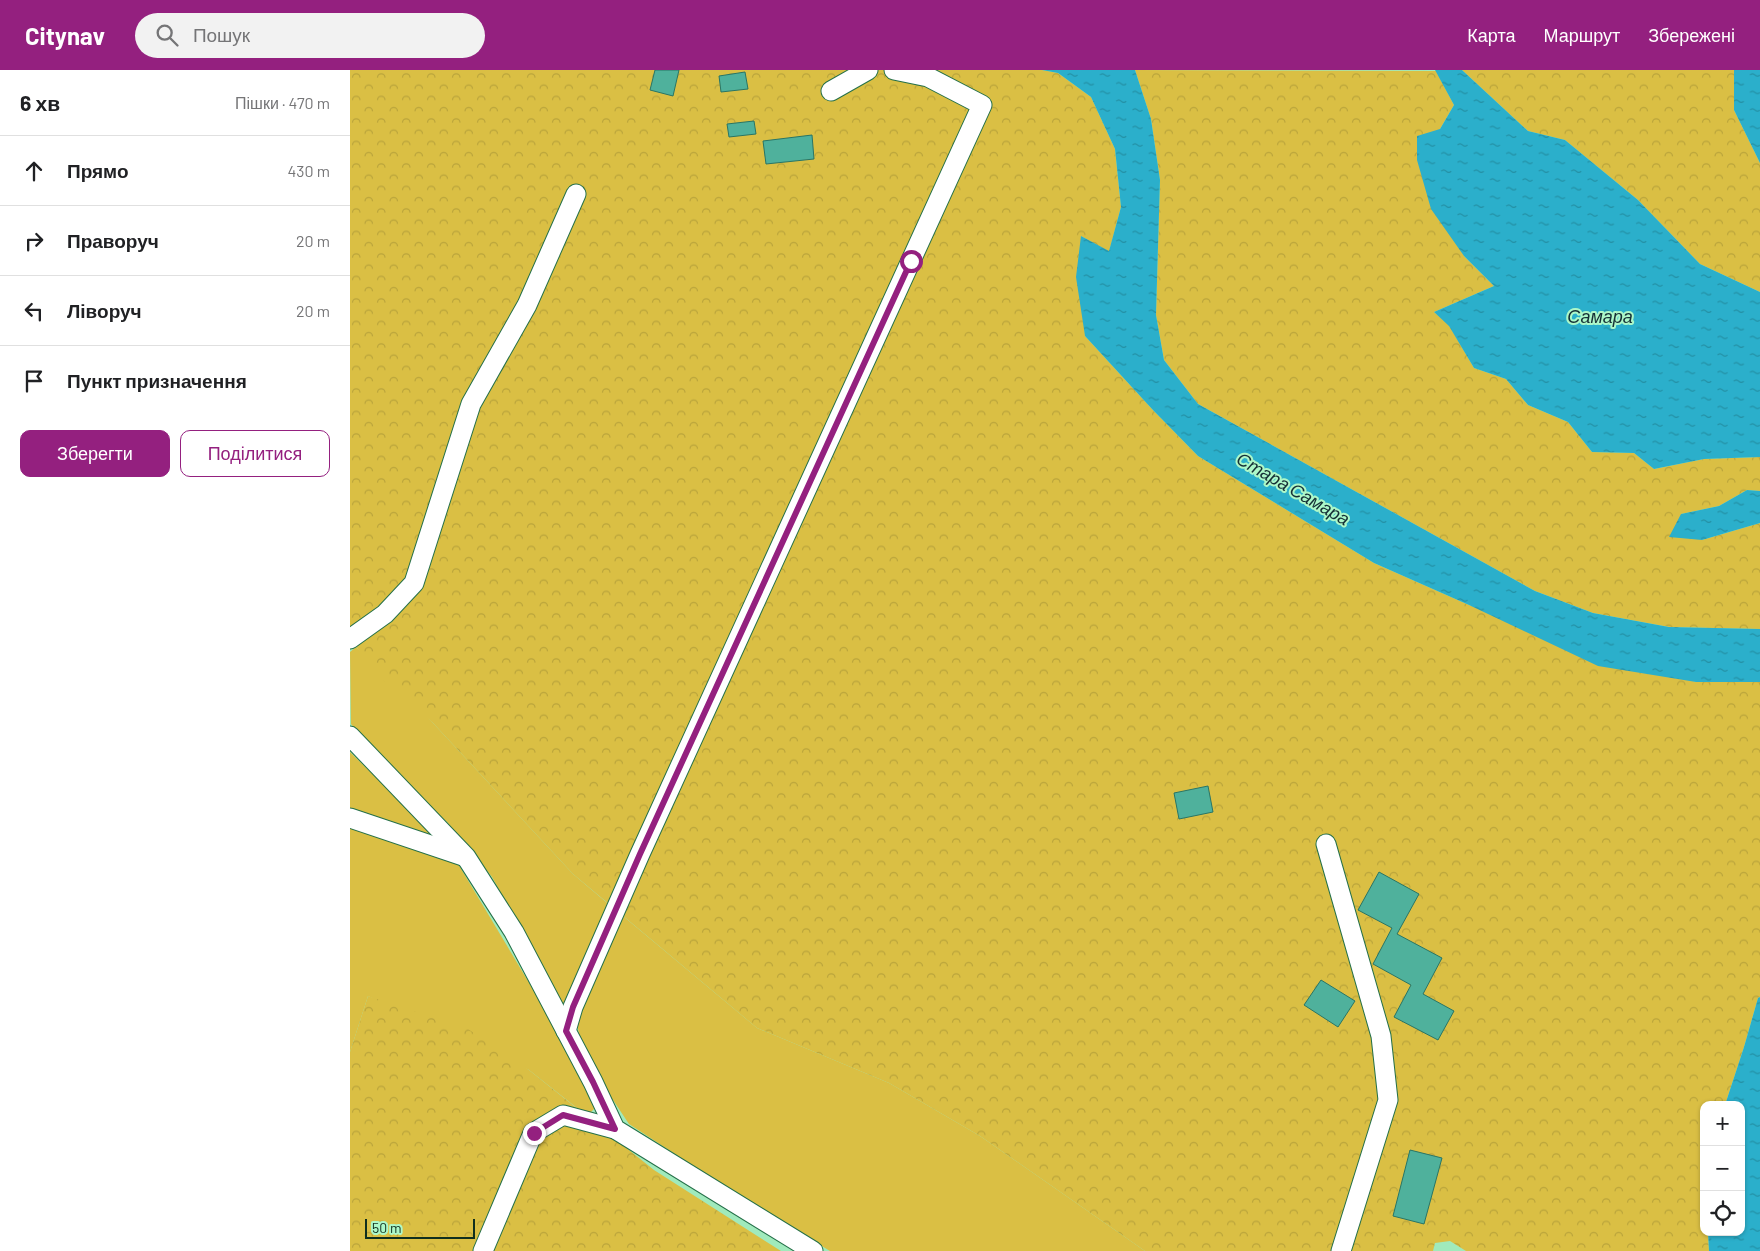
<!DOCTYPE html>
<html lang="uk">
<head>
<meta charset="utf-8">
<style>
  :root { --surface:#fff; --page:#f2f2f2; --text:#202124; --muted:#757577; --line:#e0e0e0; --accent:#94207f }
  body { margin:0; font-family:Barlow,sans-serif; background:var(--page); color:var(--text) }
  .controls { position:absolute; right:15px; bottom:15px; display:grid; overflow:hidden; border-radius:10px; box-shadow:0 1px 4px #0004 }
  .controls button { width:45px; height:45px; display:grid; place-items:center; padding:0; border:0; border-bottom:1px solid var(--line); background:var(--surface); color:var(--text); font:25px sans-serif }
  .scale { position:absolute; left:15px; bottom:12px; width:110px; box-sizing:border-box; padding-left:5px; border:2px solid #102f1e; border-top:0; font-size:14px; line-height:18px; white-space:nowrap; color:#102f1e; -webkit-text-stroke:4px #adf8c9; paint-order:stroke }
  .stop { position:absolute; width:15px; height:15px; margin:-11px; border:4px solid #94207f; border-radius:50%; background:#fff }
  .stop.end { background:#94207f; border-color:#fff; box-shadow:0 1px 5px #0008 }
  .list { margin:0; padding:0; list-style:none }
  h2 { display:flex; justify-content:space-between; align-items:center; height:65px; margin:0; padding:0 20px; font-size:21px }
  h2 small { font-size:16px; font-weight:400; color:var(--muted) }
  .list li { display:grid; grid-template-columns:32px 1fr auto; gap:15px; align-items:center; box-sizing:border-box; height:70px; padding:0 20px; border-top:1px solid var(--line) }
  .list b { display:block; font-size:19px; white-space:nowrap }
  .list em { font-size:16px; font-style:normal; color:var(--muted) }
  .actions { display:flex; gap:10px; padding:15px 20px }
  .actions a { flex:1; padding:11px 0; border:1px solid var(--accent); border-radius:10px; text-align:center; font-size:18px; color:var(--accent) }
  .actions .main { background:var(--accent); color:#fff }
  .icon { flex:none; width:28px; height:28px; fill:none; stroke:currentColor; stroke-width:2; stroke-linecap:round; stroke-linejoin:round }
  .map { position:relative; flex:none; width:1410px; height:1181px; overflow:hidden }
  header { display:flex; align-items:center; gap:30px; box-sizing:border-box; height:70px; padding:0 25px; background:var(--accent); color:#fff }
  header strong { font-size:24px }
  nav { display:flex; gap:28px; margin-inline-start:auto; font-size:18px }
  .search { width:350px; height:45px; background:var(--page); display:flex; align-items:center; gap:12px; box-sizing:border-box; padding:0 18px; border-radius:28px; color:var(--muted); font-size:19px }
  main { display:flex }
  aside { flex:1; background:var(--surface) }
  .map>svg:first-child { display:block }
  .grass { fill:#dabf44 }
  .forest { fill:url(#forest-crowns) }
  .water { fill:url(#water-ripples) }
  .building { fill:#4fb19c; stroke:#297565 }
  .lines { fill:none; stroke-linecap:round; stroke-linejoin:round }
  .minor-casing { stroke:#257049; stroke-width:21 }
  .minor { stroke:#fff; stroke-width:19 }
  .route { stroke:#94207f; stroke-width:6 }
  .labels { text-anchor:middle; stroke-width:4; stroke-linejoin:round; paint-order:stroke }
  .water-label { font-size:18px; font-style:italic; fill:#152f36; stroke:#adf8c9 }
</style>
</head>
<body>
<header>
<strong>Citynav</strong>
<div class="search"><svg class="icon" aria-label="search" viewBox="0 0 24 24"><circle cx="10" cy="10" r="6"/><path d="M15 15l6 6"/></svg>Пошук</div>
<nav><a>Карта</a><a>Маршрут</a><a>Збережені</a></nav>
</header>
<main>
<aside>
<h2>6 хв<small>Пішки · 470 m</small></h2>
<ul class="list">
<li><svg class="icon" aria-label="ahead" viewBox="0 0 24 24"><path d="M12 20V5M6 11l6-6 6 6"/></svg><div><b>Прямо</b></div><em>430 m</em></li>
<li><svg class="icon" aria-label="right" viewBox="0 0 24 24"><path d="M7 20v-9h11M14 6l5 5-5 5"/></svg><div><b>Праворуч</b></div><em>20 m</em></li>
<li><svg class="icon" aria-label="left" viewBox="0 0 24 24"><path d="M17 20v-9H6M10 6l-5 5 5 5"/></svg><div><b>Ліворуч</b></div><em>20 m</em></li>
<li><svg class="icon" aria-label="arrive" viewBox="0 0 24 24"><path d="M6 21V4h12l-3 4 3 4H6"/></svg><div><b>Пункт призначення</b></div></li>
</ul>
<div class="actions"><a class="main">Зберегти</a><a>Поділитися</a></div>
</aside>
<div class="map">
<svg width="1410" height="1181" viewBox="0 0 1410 1181">
  <defs>
    <pattern id="forest-crowns" width="20" height="18" patternUnits="userSpaceOnUse" patternTransform="scale(1.25)"><rect width="20" height="18" fill="#dabf44"/><path d="M2 6a3 3 0 1 1 6 0M12 15a3 3 0 1 1 6 0" fill="none" stroke="#baa43b"/></pattern>
    <pattern id="water-ripples" width="26" height="14" patternUnits="userSpaceOnUse" patternTransform="scale(1.25)"><rect width="26" height="14" fill="#2bafcb"/><path d="M2 4q2-2 4 0t4 0M15 11q2-2 4 0t4 0" fill="none" stroke="#238fa4"/></pattern>
  </defs>
  <rect width="100%" height="100%" fill="#a0eabc"/>
  <g class="grass">
    <path d="M6 577 83 653 223 804 262 837 216 935 210 931 142 807 97 752 44 704 1 654 0 582Z"/>
    <path d="M0 682 85 765 83 772 0 741Z"/>
    <path d="M0 754 107 792 212 968 245 1038 237 1046 179 1000 18 926 0 982Z"/>
    <path d="M273 846 407 958 539 1013 630 1066 795 1181H480L389 1126 279 1054 261 1027 231 975 227 953 239 920Z"/>
  </g>
  <g class="forest">
    <path d="M0 0H692L708 3 741 27 765 79 771 137 759 182 731 166 735 266 802 339 848 386 1024 493 1119 535 1346 612H1410V927L1408 928 1394 977 1375 1035H1354V1162H1358L1359 1181H1116L1100 1171 1085 1173 1083 1181H795L630 1066 539 1013 407 958 223 804 83 653 26 604 0 568Z"/>
    <path d="M785 0 1086 1 1104 35 1090 59 1114 186 1144 216 1084 242 1099 255 1124 298 1156 309 1178 335 1218 352 1242 382 1284 383 1304 399 1354 389 1410 387V421L1397 420 1369 436 1331 444 1352 470 1410 453V559L1319 557 1243 543 1185 521 848 334 814 290 806 245 810 110 801 49Z"/>
    <path d="M1112 0H1384V40L1410 93V222L1350 194 1288 130 1215 70 1178 61Z"/>
    <path d="M18 926 118 959 179 1000 304 1100 431 1181H0V982Z"/>
  </g>
  <g class="water">
    <path d="M692 0H785L801 49 810 110 806 245 814 290 848 334 1185 521 1243 543 1319 557 1410 559V612H1346L1248 596 1119 535 1024 493 848 386 802 339 735 266 726 207 731 166 759 181 771 137 765 79 741 27 708 3Z"/>
    <path d="M1085 0H1112L1178 61 1215 70 1288 130 1350 194 1410 222V387L1354 389 1304 399 1284 383 1242 382 1218 352 1178 335 1156 309 1124 298 1099 256 1084 242 1144 216 1114 186 1081 139 1067 90V66L1090 59 1104 35Z"/>
    <path d="M1384 0H1410V93L1384 40Z"/>
    <path d="M1397 420 1410 421V453L1352 470 1319 467 1331 444 1369 436Z"/>
    <path d="M1410 927V1181H1359L1358 1162H1391V1035H1375L1394 977 1408 928Z"/>
  </g>
  <g class="building">
    <path d="M305 0H329L323 26 300 20Z"/>
    <path d="M395 2 398 19 371 22 369 6Z"/>
    <path d="M404 51 406 64 379 67 377 54Z"/>
    <path d="M462 65 464 89 416 94 413 71Z"/>
    <path d="M858 716 863 742 829 749 824 723Z"/>
    <path d="M1029 802 1069 824 1047 864 1092 888 1073 924 1104 941 1088 970 1044 947 1061 915 1023 894 1042 858 1008 840Z"/>
    <path d="M971 910 1005 931 988 957 954 935Z"/>
    <path d="M1060 1080 1092 1088 1074 1154 1043 1146Z"/>
  </g>
  <g class="lines">
    <defs>
      <g id="minor">
        <path d="M481 21 518 0"/>
        <path d="M0 569 35 544 64 513 121 334 177 235 226 124"/>
        <path d="M0 666 116 787 164 862 243 1012 265 1059 463 1181"/>
        <path d="M0 748 113 786"/>
        <path d="M976 774 1031 966 1038 1030 991 1181"/>
        <path d="M216 961 223 937 290 784 632 35 578 7 544 0"/>
        <path d="M133 1181 183 1063 213 1045 265 1059"/>
      </g>
    </defs>
    <use href="#minor" class="minor-casing"/>
    <use href="#minor" class="minor"/>
  </g>
  <g class="lines">
    <path class="route" d="M184 1063 213 1045 265 1059 243 1012 216 961 223 937 290 784 561 191"/>
  </g>
  <g class="labels">
    <g class="water-label">
      <text x="1250" y="253">Самара</text>
      <text transform="translate(943 419) rotate(30)" y="6">Стара Самара</text>
    </g>
  </g>
</svg>
<div class="controls">
<button>+</button>
<button>−</button>
<button><svg class="icon" aria-label="locate" viewBox="0 0 24 24"><circle cx="12" cy="12" r="6"/><path d="M12 2v4M12 18v4M2 12h4M18 12h4"/></svg></button>
</div>
<div class="scale">50 m</div>
<div class="stop" style="left:561px;top:191px"></div>
<div class="stop end" style="left:184px;top:1063px"></div>
</div>
</main>
</body>
</html>
